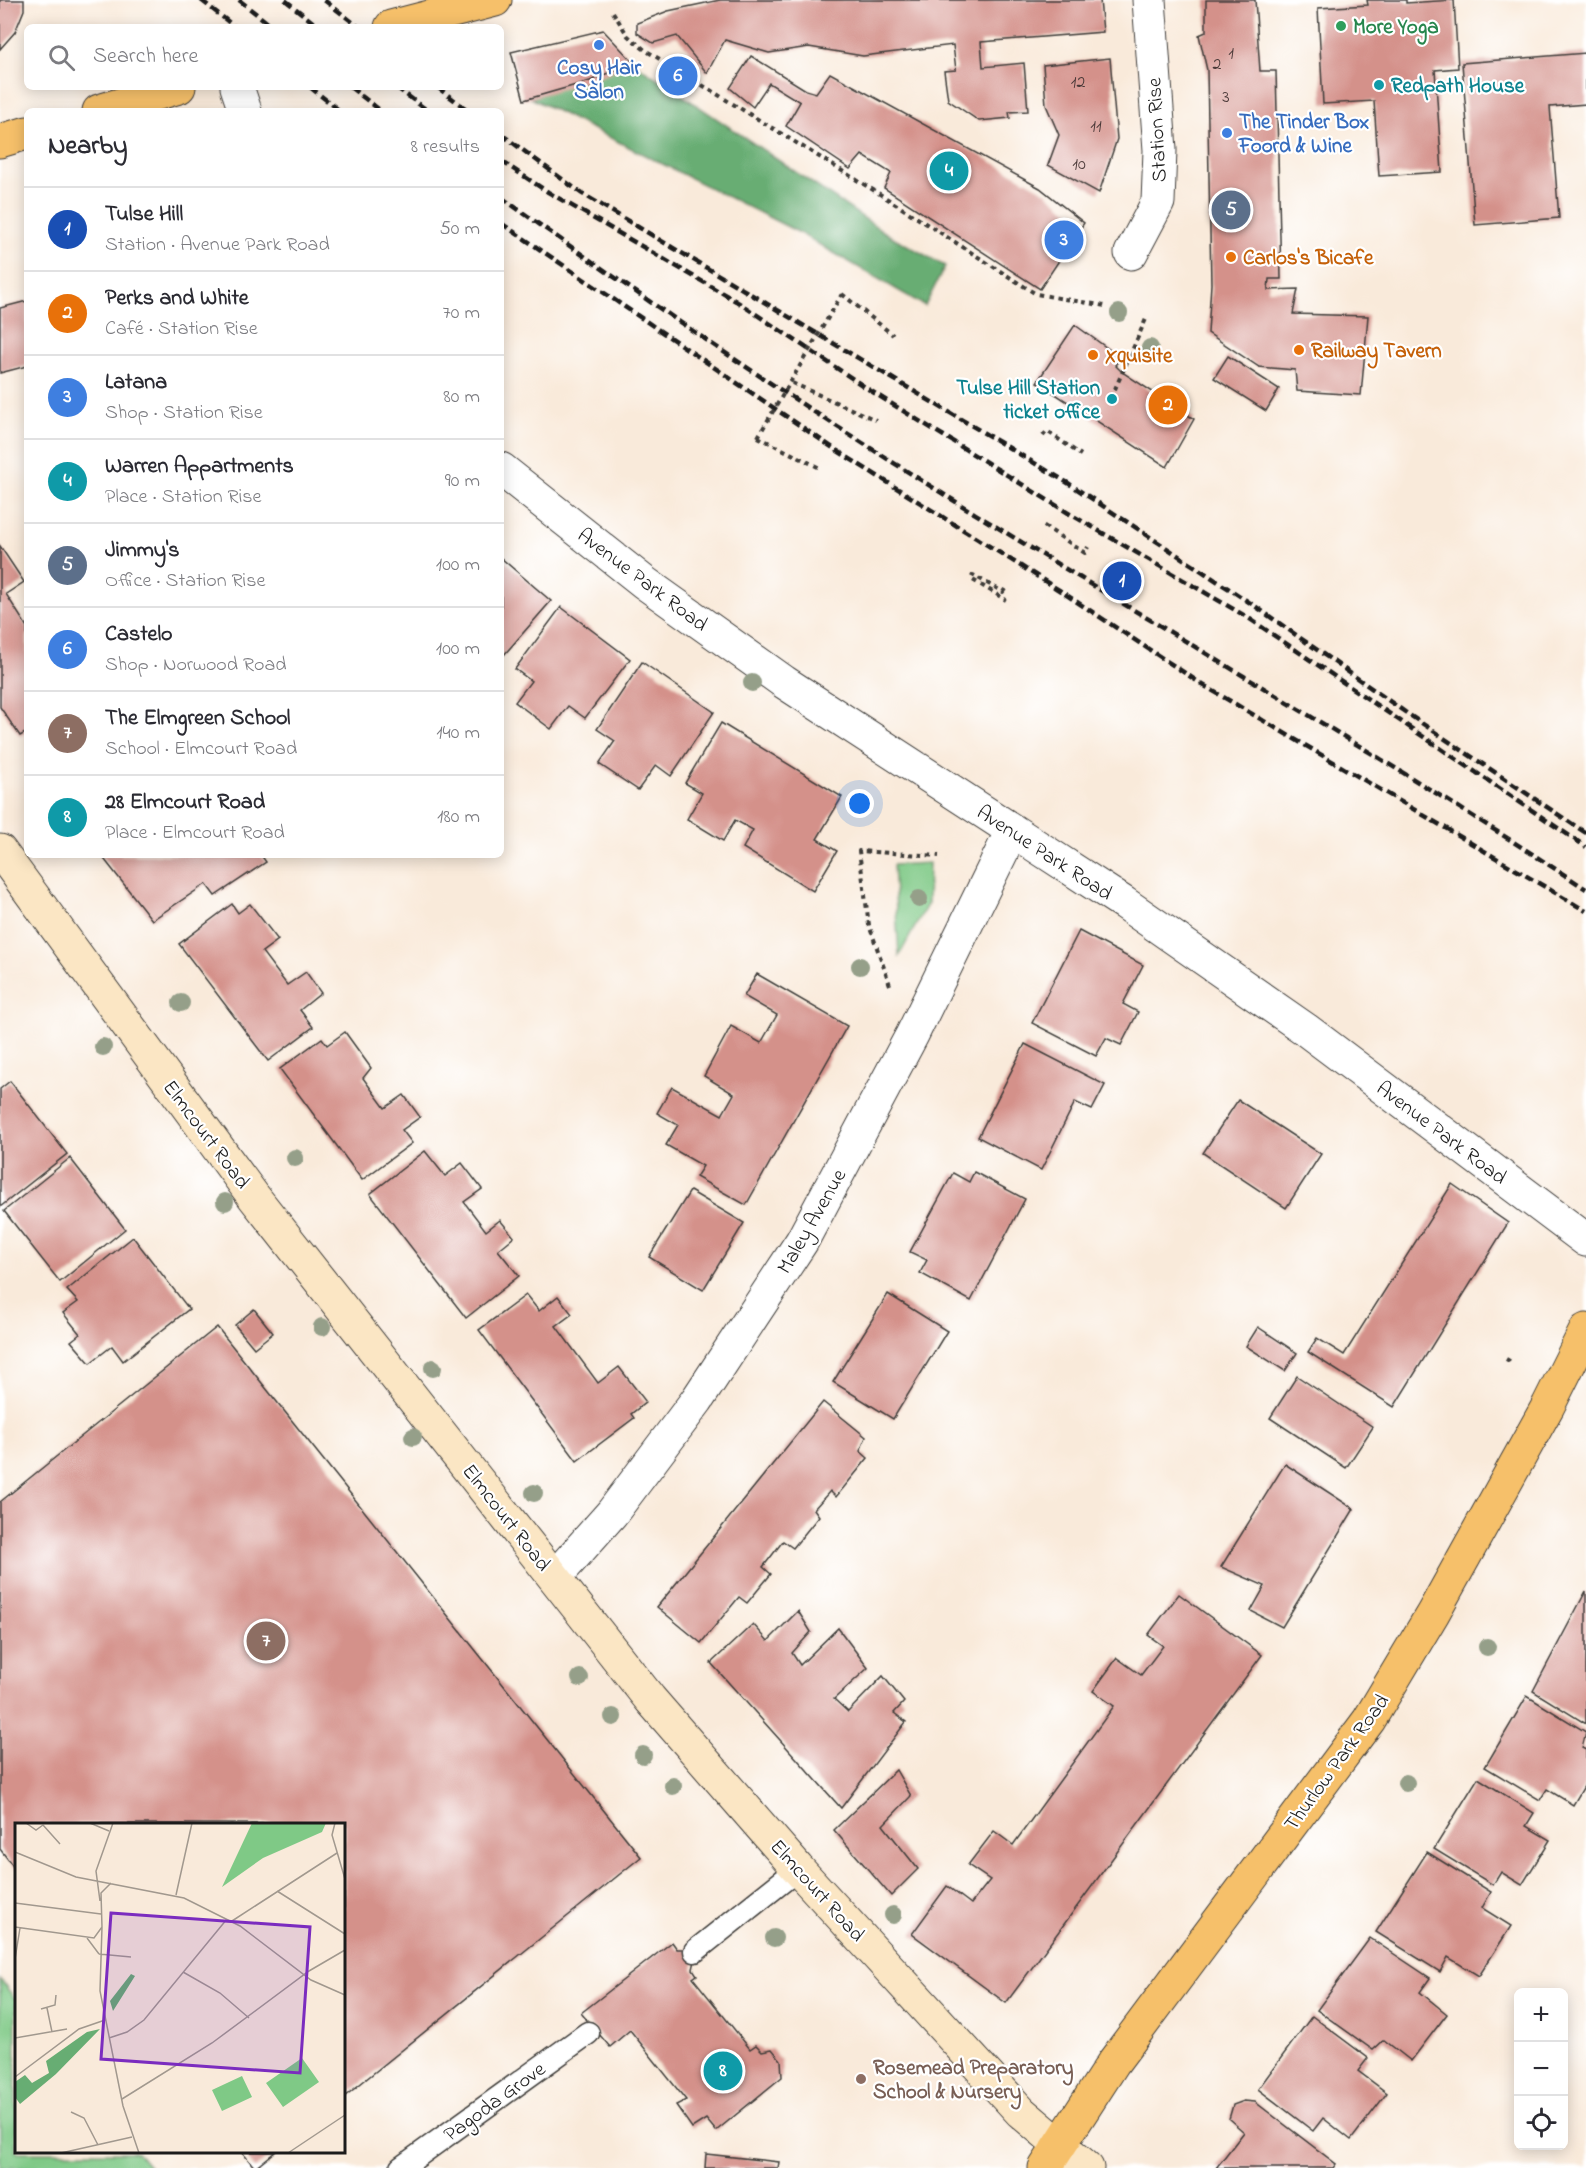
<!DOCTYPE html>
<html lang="en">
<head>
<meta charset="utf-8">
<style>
  :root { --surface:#fff; --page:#f7f7f7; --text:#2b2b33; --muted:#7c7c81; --line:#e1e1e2; --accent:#1f6fb2 }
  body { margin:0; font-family:"Indie Flower",sans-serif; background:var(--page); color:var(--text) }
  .controls { position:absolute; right:18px; bottom:18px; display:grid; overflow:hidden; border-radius:9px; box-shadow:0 3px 15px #0003 }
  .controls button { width:54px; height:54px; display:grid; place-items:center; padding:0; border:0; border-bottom:2px solid var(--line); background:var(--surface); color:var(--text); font:30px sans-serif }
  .you { position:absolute; left:860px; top:804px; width:21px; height:21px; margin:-15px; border:4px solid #fff; border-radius:50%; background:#1a73e8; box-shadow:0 0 0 9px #1a73e833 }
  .badge { display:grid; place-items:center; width:39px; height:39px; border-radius:50%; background:var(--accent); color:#fff; font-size:20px; font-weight:700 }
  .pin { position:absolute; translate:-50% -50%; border:3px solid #fff; box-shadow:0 2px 6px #0006 }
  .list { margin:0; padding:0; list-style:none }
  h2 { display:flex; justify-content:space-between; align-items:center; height:78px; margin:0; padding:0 24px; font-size:26px }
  h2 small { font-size:20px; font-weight:400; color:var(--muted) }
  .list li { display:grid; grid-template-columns:39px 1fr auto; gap:18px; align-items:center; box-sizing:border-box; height:84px; padding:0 24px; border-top:2px solid var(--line) }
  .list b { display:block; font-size:22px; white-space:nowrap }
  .list p { margin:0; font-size:20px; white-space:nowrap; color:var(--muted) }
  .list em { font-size:20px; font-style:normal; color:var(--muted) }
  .icon { flex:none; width:33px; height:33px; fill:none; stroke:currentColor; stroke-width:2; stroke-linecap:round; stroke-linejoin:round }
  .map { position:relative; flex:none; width:1586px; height:2168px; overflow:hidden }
  .search { position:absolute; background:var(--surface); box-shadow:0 3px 15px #0003; left:24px; top:24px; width:480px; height:66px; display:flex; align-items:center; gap:15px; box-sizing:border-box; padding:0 21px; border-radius:9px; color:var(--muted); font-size:22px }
  .panel { position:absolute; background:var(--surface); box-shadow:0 3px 15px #0003; left:24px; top:108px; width:480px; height:750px; border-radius:9px }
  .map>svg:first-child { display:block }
  .green { fill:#7fc986; stroke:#4e7251; stroke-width:1.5 }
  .forest { fill:#67ad73; stroke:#426448; stroke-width:1.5 }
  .building { fill:#d4918a }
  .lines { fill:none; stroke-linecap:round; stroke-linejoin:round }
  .lane-casing { stroke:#3d3b38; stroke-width:25 }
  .street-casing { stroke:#3d3b38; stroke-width:35 }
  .secondary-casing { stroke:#3d3b38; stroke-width:35 }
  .primary-casing { stroke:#3d3b38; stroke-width:35 }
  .highway-casing { stroke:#3d3b38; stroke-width:35 }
  .path { stroke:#3d3b38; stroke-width:4; stroke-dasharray:4.5 4.5; stroke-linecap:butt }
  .lane { stroke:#fff; stroke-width:22 }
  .street { stroke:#fff; stroke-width:33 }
  .secondary { stroke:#fbe6c4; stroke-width:33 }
  .primary { stroke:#f6c06b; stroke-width:33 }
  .highway { stroke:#f6c06b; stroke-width:33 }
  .rail { stroke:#1c1c1c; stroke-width:4.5; stroke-dasharray:9 4.5; stroke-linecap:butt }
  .path-bridge { stroke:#3d3b38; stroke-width:4; stroke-dasharray:4.5 4.5; stroke-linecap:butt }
  .tree { fill:#959f89 }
  .leisure-dot { fill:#2e9e5b; stroke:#fff; stroke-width:2 }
  .shop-dot { fill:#3f7fe0; stroke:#fff; stroke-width:2 }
  .culture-dot { fill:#0f9aa8; stroke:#fff; stroke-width:2 }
  .food-dot { fill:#e8710a; stroke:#fff; stroke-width:2 }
  .education-dot { fill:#8d6e63; stroke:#fff; stroke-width:2 }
  .labels { text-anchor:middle; stroke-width:4.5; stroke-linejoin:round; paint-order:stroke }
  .number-label { font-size:18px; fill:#4a3938 }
  .leisure-label { font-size:21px; font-weight:bold; fill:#27864d; stroke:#fff; text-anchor:start }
  .shop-label { font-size:21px; font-weight:bold; fill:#366cbe; stroke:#fff }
  .culture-label { font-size:21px; font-weight:bold; fill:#0d838f; stroke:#fff; text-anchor:start }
  .street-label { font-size:21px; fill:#1c1c1c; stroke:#fff }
  .food-label { font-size:21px; font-weight:bold; fill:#c56008; stroke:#fff; text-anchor:start }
  .education-label { font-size:21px; font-weight:bold; fill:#785e54; stroke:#fff; text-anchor:start }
  .inset-road { fill:none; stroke:#a1988e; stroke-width:1.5 }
  .view { fill:#7b2cbf; fill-opacity:0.15; stroke:#7b2cbf; stroke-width:3 }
  .inset-edge { fill:none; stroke:#1c1c1c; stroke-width:3 }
</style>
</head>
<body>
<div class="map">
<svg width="1586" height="2168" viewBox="0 0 1586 2168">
  <rect width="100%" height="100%" fill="#fff"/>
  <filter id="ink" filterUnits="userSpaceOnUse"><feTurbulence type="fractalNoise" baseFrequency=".0167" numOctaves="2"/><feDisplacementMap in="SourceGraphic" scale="12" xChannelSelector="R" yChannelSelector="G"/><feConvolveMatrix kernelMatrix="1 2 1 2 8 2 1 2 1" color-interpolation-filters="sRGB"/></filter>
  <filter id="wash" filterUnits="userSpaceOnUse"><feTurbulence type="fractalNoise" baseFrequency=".008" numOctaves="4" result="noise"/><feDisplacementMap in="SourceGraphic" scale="24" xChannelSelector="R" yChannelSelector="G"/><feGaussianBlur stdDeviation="1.35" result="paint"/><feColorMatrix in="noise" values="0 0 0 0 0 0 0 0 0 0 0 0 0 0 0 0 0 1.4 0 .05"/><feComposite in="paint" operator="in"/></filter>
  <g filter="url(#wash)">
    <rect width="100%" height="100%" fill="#f9eada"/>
    <g class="green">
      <path d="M929 863 928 903 899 956 893 865Z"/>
      <path d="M0 1979 16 2000V2152H137L150 2168H0Z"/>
    </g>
    <path class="forest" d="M633 62 889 235 945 266 925 306 796 231 531 98Z"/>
    <g id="blocks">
      <g class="building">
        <path d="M0 0H24V10L15 32 0 49Z"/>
        <path d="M720 0H1100L1103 32 981 42 983 67 1024 63 1028 111 1009 112 1010 118 979 121 948 100 944 71 956 70 953 45 863 56 809 47 769 53 725 40 707 73 677 36 653 43 637 33V23L668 11Z"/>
        <path d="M1206 0H1255L1260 71H1276L1281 279H1269L1268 290 1298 289 1293 314 1368 316 1361 395 1297 391 1295 370 1259 367 1208 333 1211 284 1207 70 1199 35 1206 32Z"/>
        <path d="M1367 0H1406V3L1454 0 1458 68 1435 70 1442 172 1379 176 1374 101 1323 104 1318 8 1368 5Z"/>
        <path d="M603 30 633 62 590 81 524 100 511 52Z"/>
        <path d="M1586 53V104L1550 107 1559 218 1475 225 1462 63Z"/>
        <path d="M751 56 806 90 816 93 830 73 1040 188 1084 223 1040 289 884 188 891 173 862 155 850 169 786 126 800 102 769 83 753 107 730 88Z"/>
        <path d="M1110 58 1117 139 1099 193 1048 165 1059 135 1046 105 1043 65Z"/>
        <path d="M27 301V366L0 373V308Z"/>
        <path d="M1075 325 1121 358 1115 365 1122 372 1194 419 1167 467 1037 382Z"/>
        <path d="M1228 356 1279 389 1266 411 1214 378Z"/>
        <path d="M0 546 24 582 6 594 27 627V732L20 736 0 707Z"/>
        <path d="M501 558 551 601 503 656 501 655Z"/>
        <path d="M561 607 630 659 585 718 568 706 551 729 515 702 531 681 515 669Z"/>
        <path d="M642 662 714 712 671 776 656 765 638 790 599 764 615 741 597 729Z"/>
        <path d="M721 723 842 797 817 839 837 851 813 891 743 848 753 830 735 820 723 841 687 819 702 793 685 783Z"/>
        <path d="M101 855H261L266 862 215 896 206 884 152 920Z"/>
        <path d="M232 904 238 913 250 904 278 940 262 952 287 985 306 972 321 993 300 1010 313 1027 268 1061 179 944Z"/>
        <path d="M1079 931 1143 965 1123 1004 1138 1012 1121 1045 1106 1038 1096 1056 1032 1023Z"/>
        <path d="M757 974 847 1026 746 1205 696 1177 703 1166 666 1145 678 1125 657 1113 672 1087 722 1115 734 1094 704 1076 731 1026 761 1043 777 1015 744 996Z"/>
        <path d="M345 1032 371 1068 363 1078 385 1108 404 1095 420 1117 402 1130 412 1143 362 1180 280 1069 322 1038 327 1045Z"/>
        <path d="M1025 1044 1105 1085 1092 1110 1075 1102 1041 1170 978 1137Z"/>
        <path d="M10 1081 67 1154 0 1207V1089Z"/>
        <path d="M1238 1100 1321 1154 1286 1208 1203 1153Z"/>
        <path d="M425 1151 445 1176 462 1163 482 1189 464 1202 486 1231 500 1220 514 1237 498 1250 519 1276 466 1318 370 1194Z"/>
        <path d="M70 1158 125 1229 60 1282 4 1211Z"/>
        <path d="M974 1172 1025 1199 971 1301 920 1273 927 1260 910 1252 953 1173 969 1182Z"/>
        <path d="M1452 1184 1508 1223 1394 1407 1308 1352 1317 1338 1344 1355Z"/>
        <path d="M690 1191 744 1223 703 1290 649 1257Z"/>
        <path d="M133 1237 189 1309 123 1361 112 1346 90 1363 71 1341 80 1334 63 1313 78 1302 67 1290Z"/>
        <path d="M888 1294 947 1331 893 1419 833 1382Z"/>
        <path d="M526 1295 539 1311 558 1296 572 1314 556 1326 598 1383 619 1367 646 1402 631 1414 634 1418 577 1461 479 1330Z"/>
        <path d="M254 1309 273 1333 254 1348 235 1325Z"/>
        <path d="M217 1327 641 1857 344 2097V1824H16V1870L0 1849V1502Z"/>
        <path d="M1258 1327 1297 1353 1285 1371 1246 1346Z"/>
        <path d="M1297 1376 1373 1427 1346 1468 1270 1418Z"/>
        <path d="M823 1402 866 1437 860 1451 868 1458 836 1497 830 1491 814 1509 819 1516 793 1548 783 1541 763 1567 771 1574 747 1603 739 1597 701 1643 657 1607Z"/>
        <path d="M1285 1464 1354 1509 1282 1627 1251 1611 1265 1586 1221 1567Z"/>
        <path d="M1586 1591V1724L1533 1691Z"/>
        <path d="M1179 1594 1262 1655 1006 2003 912 1934 947 1886 971 1904 990 1880 968 1865 994 1831 1013 1845 1114 1706 1093 1691 1117 1658 1141 1675 1163 1646 1148 1635Z"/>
        <path d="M798 1611 811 1632 792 1653 800 1665 838 1628 868 1668 834 1699 848 1712 883 1676 904 1702 894 1713 906 1722 841 1808 711 1663 753 1624 768 1641Z"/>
        <path d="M1527 1696 1586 1732 1582 1748 1586 1750V1783L1573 1805 1547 1789 1540 1800 1485 1767Z"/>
        <path d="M896 1770 911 1796 883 1825 918 1869 891 1896 834 1830Z"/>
        <path d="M1478 1778 1534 1813 1526 1826 1550 1840 1522 1885 1501 1872 1493 1885 1434 1849Z"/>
        <path d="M1427 1852 1491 1892 1482 1908 1511 1926 1479 1976 1448 1957 1440 1972 1376 1932Z"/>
        <path d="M1370 1938 1430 1978 1420 1992 1447 2014 1411 2061 1384 2040 1373 2050 1317 2010Z"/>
        <path d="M672 1942 677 1949H686L695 1961 693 1969 697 1975 693 1978 750 2049 756 2045 762 2051 772 2049 781 2060 782 2077 716 2131 706 2119 692 2128 676 2105 686 2100 630 2030 610 2047 581 2013Z"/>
        <path d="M1312 2016 1368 2058 1358 2071 1387 2093 1351 2140 1323 2118 1313 2131 1258 2089Z"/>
        <path d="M1244 2101 1255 2102 1336 2164 1333 2168H1216L1244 2132 1229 2119 1233 2105Z"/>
        <path d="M242 2152H275L255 2168Z"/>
        <path d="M706 2154 779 2162 778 2168H705Z"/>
      </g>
    </g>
  </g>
  <g filter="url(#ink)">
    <use href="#blocks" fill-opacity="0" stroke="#3d3b38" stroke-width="1.5"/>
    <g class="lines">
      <defs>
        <g id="lane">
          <path d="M695 1951 798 1869"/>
          <path d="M401 2168 588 2033"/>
        </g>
        <g id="street">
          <path d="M237 87 245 111"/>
          <path d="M1131 253 1158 202 1160 150 1149 0"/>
          <path d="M501 469 645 583 784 682 1124 903 1305 1029 1586 1240"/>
          <path d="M555 1577 612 1513 697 1400 802 1241 912 1035 1012 831"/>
        </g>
        <path id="secondary" d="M0 851 254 1197 650 1699 798 1869 1021 2112 1087 2168"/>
        <g id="primary">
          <path d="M391 27 495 0"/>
          <path d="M99 111 179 87"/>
          <path d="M0 141 27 133"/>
        </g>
        <path id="highway" d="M1045 2168 1113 2063 1369 1720 1433 1613 1548 1406 1586 1330"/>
      </defs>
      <use href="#lane" class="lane-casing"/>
      <use href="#street" class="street-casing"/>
      <use href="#secondary" class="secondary-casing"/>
      <use href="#primary" class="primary-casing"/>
      <use href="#highway" class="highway-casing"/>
      <g class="path">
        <path d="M613 12 628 36 645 50 883 196 1036 294 1105 306"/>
        <path d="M842 294 893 335"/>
        <path d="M792 383 876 420"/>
        <path d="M1111 398 1146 319"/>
        <path d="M1043 436 1047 431 1081 455"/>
        <path d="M758 437 822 469"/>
        <path d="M1044 526 1085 553 1088 547"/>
        <path d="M1005 589 1003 592 973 575 971 579 1006 600"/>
        <path d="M890 985 869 925 859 851 939 856"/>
        <path d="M1506 1359 1513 1363"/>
      </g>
      <use href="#lane" class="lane"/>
      <use href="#street" class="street"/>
      <use href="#secondary" class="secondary"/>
      <use href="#primary" class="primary"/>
      <use href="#highway" class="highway"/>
      <g class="rail">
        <path d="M201 0 235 27"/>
        <path d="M239 0 273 27"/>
        <path d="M285 0 319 27"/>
        <path d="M324 0 359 27"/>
        <path d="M310 87 340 111"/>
        <path d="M350 87 381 111"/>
        <path d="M396 87 428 111"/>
        <path d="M437 87 469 111"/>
        <path d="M501 134 581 193 1068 483 1255 606 1405 712 1586 833"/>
        <path d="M501 161 548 192 736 301 871 391 1070 514 1247 617 1586 847"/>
        <path d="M501 197C604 271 709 343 816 413 1069 578 1334 723 1586 889"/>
        <path d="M501 223 836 450 1059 590 1203 685 1586 911"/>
      </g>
      <path class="path-bridge" d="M758 437 842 294"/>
    </g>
    <g class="tree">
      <circle cx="1119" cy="313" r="9"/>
      <circle cx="1150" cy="348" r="9"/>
      <circle cx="752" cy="683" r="9"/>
      <circle cx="919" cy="899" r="9"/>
      <circle cx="860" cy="966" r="9"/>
      <circle cx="181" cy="1003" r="9"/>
      <circle cx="103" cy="1047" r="9"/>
      <circle cx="295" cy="1158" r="9"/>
      <circle cx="225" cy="1202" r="9"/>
      <circle cx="322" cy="1327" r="9"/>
      <circle cx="433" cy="1368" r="9"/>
      <circle cx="413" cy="1437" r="9"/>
      <circle cx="534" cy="1493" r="9"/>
      <circle cx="1487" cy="1647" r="9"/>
      <circle cx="580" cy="1678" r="9"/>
      <circle cx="613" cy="1717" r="9"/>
      <circle cx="643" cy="1755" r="9"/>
      <circle cx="1406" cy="1783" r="9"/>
      <circle cx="673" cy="1786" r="9"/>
      <circle cx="893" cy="1915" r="9"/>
      <circle cx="774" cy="1938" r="9"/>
    </g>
  </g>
  <circle class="leisure-dot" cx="1341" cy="26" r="6"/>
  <g class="shop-dot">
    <circle cx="599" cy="45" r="6"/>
    <circle cx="1227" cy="133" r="6"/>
  </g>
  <g class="culture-dot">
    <circle cx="1379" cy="85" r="6"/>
    <circle cx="1112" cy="399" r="6"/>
  </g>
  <g class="food-dot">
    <circle cx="1231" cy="257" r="6"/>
    <circle cx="1299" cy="350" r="6"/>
    <circle cx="1093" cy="355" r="6"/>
  </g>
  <circle class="education-dot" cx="861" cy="2079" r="6"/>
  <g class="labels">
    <g class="number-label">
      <text x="1231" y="58">1</text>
      <text x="1217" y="69">2</text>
      <text x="1078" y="87">12</text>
      <text x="1226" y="102">3</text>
      <text x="1096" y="131">11</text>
      <text x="1079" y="169">10</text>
    </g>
    <g class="leisure-label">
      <text x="1353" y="33">More Yoga</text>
    </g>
    <g class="shop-label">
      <text x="599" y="74">Cosy Hair<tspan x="599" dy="24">Salon</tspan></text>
      <text x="1239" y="128" text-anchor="start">The Tinder Box<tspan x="1239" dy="24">Foord &amp; Wine</tspan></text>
    </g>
    <g class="culture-label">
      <text x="1391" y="92">Redpath House</text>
      <text x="1100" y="394" text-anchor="end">Tulse Hill Station<tspan x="1100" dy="24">ticket office</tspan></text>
    </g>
    <g class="street-label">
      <text transform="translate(1156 130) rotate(-93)" y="7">Station Rise</text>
      <text transform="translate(643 579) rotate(37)" y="7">Avenue Park Road</text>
      <text transform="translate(1045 852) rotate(33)" y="7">Avenue Park Road</text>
      <text transform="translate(1442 1132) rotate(37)" y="7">Avenue Park Road</text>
      <text transform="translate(207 1134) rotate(53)" y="7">Elmcourt Road</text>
      <text transform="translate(811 1221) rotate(-60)" y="7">Maley Avenue</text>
      <text transform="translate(507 1517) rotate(52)" y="7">Elmcourt Road</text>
      <text transform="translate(1336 1762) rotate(-54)" y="7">Thurlow Park Road</text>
      <text transform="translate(818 1890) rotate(48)" y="7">Elmcourt Road</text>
      <text transform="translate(494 2101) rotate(-36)" y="7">Pagoda Grove</text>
    </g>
    <g class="food-label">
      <text x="1243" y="264">Carlos's Bicafe</text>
      <text x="1311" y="357">Railway Tavern</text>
      <text x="1105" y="362">Xquisite</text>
    </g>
    <g class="education-label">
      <text x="873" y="2074">Rosemead Preparatory<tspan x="873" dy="24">School &amp; Nursery</tspan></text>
    </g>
  </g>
  <g transform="translate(15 1823)">
    <rect width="330" height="330" fill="#f9eada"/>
    <path d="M237 0H311L307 9 248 35 207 64ZM287 235 304 259 268 284 251 260ZM227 253 237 274 207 288 197 267Z" fill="#7fc986"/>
    <path d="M116 151 120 153 98 188 95 178ZM85 206 41 251 5 281 0 274V259L10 252 17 260 34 250 31 238 72 209Z" fill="#67ad73"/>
    <path class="inset-road" d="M11 0 21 7 28 2M75 0 94 8M320 0 317 12 330 56M28 2 45 21M0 29 61 54 169 75 225 103 296 157 330 172M262 68 330 111M161 72 177 0M85 78 81 48 98 0M0 80 86 91M217 98 322 30M0 104 79 115 87 104 86 70 96 60M87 104 85 168 108 283 124 330M72 115 84 131M84 131 116 134M0 136 5 105M168 149 205 170 234 195M32 185 37 209M26 186 40 182 41 172M0 215 52 206M94 215 112 209 129 197 212 96M0 254 64 206 90 197M107 276 197 220 294 148 330 127M56 289 69 295 83 322M46 330 117 314M273 330 330 292"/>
    <path class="view" d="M96 90 295 104 285 250 86 236Z"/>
    <rect width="330" height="330" class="inset-edge"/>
  </g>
</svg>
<div class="controls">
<button>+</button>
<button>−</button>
<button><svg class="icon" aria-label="locate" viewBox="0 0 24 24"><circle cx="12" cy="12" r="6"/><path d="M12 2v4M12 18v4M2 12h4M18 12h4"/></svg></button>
</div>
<div class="you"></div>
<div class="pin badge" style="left:1122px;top:581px;background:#1a4fb4">1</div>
<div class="pin badge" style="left:1168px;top:405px;background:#e8710a">2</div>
<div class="pin badge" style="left:1064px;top:240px;background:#3f7fe0">3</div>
<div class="pin badge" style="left:949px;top:171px;background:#0f9aa8">4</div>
<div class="pin badge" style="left:1231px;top:210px;background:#5c6f8a">5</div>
<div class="pin badge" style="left:678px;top:76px;background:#3f7fe0">6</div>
<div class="pin badge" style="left:266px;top:1641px;background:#8d6e63">7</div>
<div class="pin badge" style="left:723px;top:2071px;background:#0f9aa8">8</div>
<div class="search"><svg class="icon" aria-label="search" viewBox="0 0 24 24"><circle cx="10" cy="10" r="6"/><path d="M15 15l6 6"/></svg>Search here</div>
<section class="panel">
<h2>Nearby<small>8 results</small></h2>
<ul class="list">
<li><span class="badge" style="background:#1a4fb4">1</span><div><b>Tulse Hill</b><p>Station · Avenue Park Road</p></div><em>50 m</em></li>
<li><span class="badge" style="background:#e8710a">2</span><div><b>Perks and White</b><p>Café · Station Rise</p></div><em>70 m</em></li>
<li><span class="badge" style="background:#3f7fe0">3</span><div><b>Latana</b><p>Shop · Station Rise</p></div><em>80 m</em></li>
<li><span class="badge" style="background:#0f9aa8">4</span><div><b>Warren Appartments</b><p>Place · Station Rise</p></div><em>90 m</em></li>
<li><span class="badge" style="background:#5c6f8a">5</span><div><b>Jimmy's</b><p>Office · Station Rise</p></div><em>100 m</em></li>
<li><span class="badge" style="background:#3f7fe0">6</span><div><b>Castelo</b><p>Shop · Norwood Road</p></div><em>100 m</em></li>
<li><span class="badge" style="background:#8d6e63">7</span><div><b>The Elmgreen School</b><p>School · Elmcourt Road</p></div><em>140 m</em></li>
<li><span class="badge" style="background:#0f9aa8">8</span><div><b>28 Elmcourt Road</b><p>Place · Elmcourt Road</p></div><em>180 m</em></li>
</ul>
</section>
</div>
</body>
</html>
